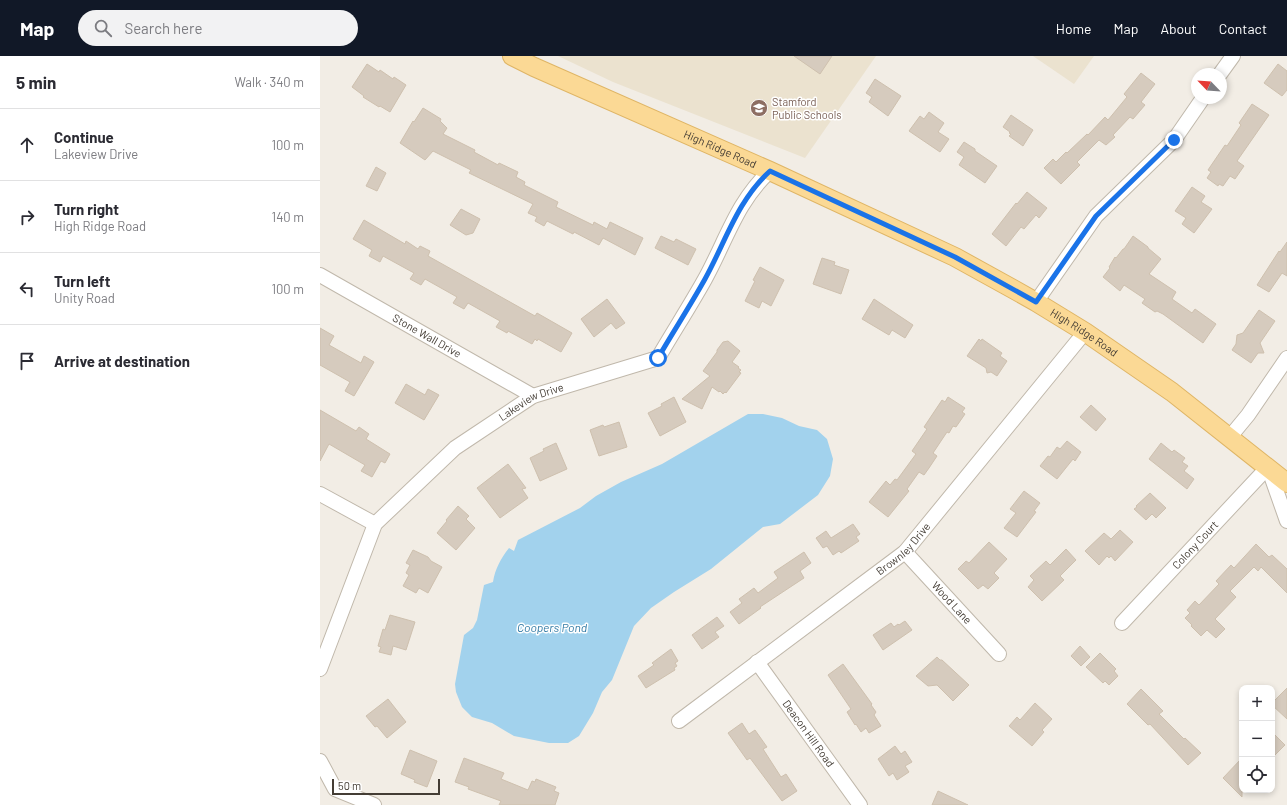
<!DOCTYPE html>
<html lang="en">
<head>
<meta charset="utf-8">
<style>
  :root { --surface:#fff; --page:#f2f2f3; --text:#2b2b33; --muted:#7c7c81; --line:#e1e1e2; --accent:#111827 }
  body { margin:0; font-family:Barlow,sans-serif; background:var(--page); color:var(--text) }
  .controls { position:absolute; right:12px; bottom:12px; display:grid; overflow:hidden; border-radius:8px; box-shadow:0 2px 6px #0003 }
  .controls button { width:36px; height:36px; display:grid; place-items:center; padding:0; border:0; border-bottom:1px solid var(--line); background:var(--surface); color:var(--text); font:20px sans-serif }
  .compass { position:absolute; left:871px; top:12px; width:36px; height:36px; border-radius:50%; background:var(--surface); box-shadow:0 2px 6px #0003; rotate:295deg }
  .scale { position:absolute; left:12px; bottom:10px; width:108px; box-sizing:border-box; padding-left:4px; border:2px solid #443d35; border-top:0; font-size:11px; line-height:14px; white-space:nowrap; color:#443d35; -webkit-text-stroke:3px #fff; paint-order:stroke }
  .stop { position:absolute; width:12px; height:12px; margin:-9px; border:3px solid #1a73e8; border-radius:50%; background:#fff }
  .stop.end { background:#1a73e8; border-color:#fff; box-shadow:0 1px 4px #0008 }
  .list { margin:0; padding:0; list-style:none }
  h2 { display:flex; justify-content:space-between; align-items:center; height:52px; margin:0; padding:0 16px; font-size:17px }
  h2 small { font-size:13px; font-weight:400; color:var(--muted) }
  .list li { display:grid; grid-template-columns:26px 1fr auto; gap:12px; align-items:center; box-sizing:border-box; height:72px; padding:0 16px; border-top:1px solid var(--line) }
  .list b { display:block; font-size:15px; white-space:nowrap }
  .list p { margin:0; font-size:13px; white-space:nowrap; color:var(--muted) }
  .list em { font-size:13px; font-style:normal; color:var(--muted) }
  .icon { flex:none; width:22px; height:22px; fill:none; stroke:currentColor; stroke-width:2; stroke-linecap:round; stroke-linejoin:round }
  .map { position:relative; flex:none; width:967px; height:749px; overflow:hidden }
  header { display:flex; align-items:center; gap:24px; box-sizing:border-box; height:56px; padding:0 20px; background:var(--accent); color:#fff }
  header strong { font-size:19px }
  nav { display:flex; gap:22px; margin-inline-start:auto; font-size:14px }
  .search { width:280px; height:36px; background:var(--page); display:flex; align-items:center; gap:10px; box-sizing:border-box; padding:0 14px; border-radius:22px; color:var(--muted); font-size:15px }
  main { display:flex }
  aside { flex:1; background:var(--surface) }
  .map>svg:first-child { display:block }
  .education { fill:#ebe2cf }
  .water { fill:#a2d2ed }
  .building { fill:#d6cbbe; stroke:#cec0ae }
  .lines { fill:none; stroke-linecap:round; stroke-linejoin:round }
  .minor-casing { stroke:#c0b8ab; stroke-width:16 }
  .major-casing { stroke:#dfb565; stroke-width:20 }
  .minor { stroke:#fff; stroke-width:14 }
  .major { stroke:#fbd995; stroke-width:18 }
  .route { stroke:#1a73e8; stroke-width:5 }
  .labels { text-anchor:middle; stroke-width:3; stroke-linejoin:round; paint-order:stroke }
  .education-label { font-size:11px; fill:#785e54; stroke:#fff; text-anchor:start }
  .street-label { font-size:11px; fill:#443d35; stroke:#fff }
  .water-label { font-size:12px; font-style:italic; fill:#3079a4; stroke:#fff }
</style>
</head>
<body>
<header>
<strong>Map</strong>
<div class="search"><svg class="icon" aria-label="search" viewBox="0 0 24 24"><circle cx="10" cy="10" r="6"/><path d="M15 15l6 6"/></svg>Search here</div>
<nav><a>Home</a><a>Map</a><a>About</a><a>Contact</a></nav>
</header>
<main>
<aside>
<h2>5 min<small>Walk · 340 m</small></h2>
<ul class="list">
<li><svg class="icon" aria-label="ahead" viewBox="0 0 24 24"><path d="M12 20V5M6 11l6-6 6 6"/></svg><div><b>Continue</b><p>Lakeview Drive</p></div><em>100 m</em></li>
<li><svg class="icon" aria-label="right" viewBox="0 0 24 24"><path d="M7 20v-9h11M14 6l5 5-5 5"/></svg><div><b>Turn right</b><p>High Ridge Road</p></div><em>140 m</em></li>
<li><svg class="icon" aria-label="left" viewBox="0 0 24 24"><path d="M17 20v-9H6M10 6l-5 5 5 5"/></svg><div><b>Turn left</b><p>Unity Road</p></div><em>100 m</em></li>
<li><svg class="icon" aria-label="arrive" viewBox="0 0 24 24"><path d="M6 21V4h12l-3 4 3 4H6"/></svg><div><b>Arrive at destination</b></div></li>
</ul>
</aside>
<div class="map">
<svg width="967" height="749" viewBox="0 0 967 749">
  <rect width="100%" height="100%" fill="#f2ede5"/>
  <g class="education">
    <path d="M238 0H556L485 102 293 26Z"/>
    <path d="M713 0H774L754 28Z"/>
  </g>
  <path class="water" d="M428 358H443L462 362 479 370 497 374 507 383 513 403 510 420 498 439 460 468 443 471 391 513 354 536 331 552 314 570 292 624 282 636 273 657 259 680 248 687H229L194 680 172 667 152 661 142 651 136 636 135 628 144 579 153 572 157 564 164 529 173 526C175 513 181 502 189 492L194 495 198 484 260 452 276 440 301 426 342 408Z"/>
  <g class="building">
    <path d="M474 0H512L500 18Z"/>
    <path d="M47 8 59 16 60 14 73 23 74 21 86 29 70 56 60 50 59 51 43 41 44 40 32 31Z"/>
    <path d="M958 8 967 15V34L962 40 944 27Z"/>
    <path d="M821 17 835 28 821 46 825 49 813 63 810 61 793 79 795 81 786 89 779 84 757 106 760 109 741 128 724 112 733 103 736 106 746 96 747 97 767 78 768 79 785 61 788 64 807 41 804 38Z"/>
    <path d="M555 23 581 40 568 60 549 46 552 41 546 37Z"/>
    <path d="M932 48 949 59 917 105 924 110 915 123 910 120 903 130 899 128 898 130 887 122 891 116 888 114 905 89 907 90 921 69 919 67Z"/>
    <path d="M103 52 121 63 120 65 127 72 123 78 155 94 154 96 178 109 179 107 198 116 196 121 205 126 204 129 238 146 236 151 273 169 274 166 287 173 290 166 323 182 315 199 283 182 279 189 254 176 253 178 227 165 224 170 215 165 217 161 208 157 213 148 149 117 151 114 113 95 105 104 80 87 93 65 94 66Z"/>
    <path d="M609 56 624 67 618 76 629 83 620 96 589 75 600 60 604 63Z"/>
    <path d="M691 59 713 74 703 90 689 80 691 78 689 77 690 76 683 71Z"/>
    <path d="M644 86 655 93V95L677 110 665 127 639 109 644 101 637 96Z"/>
    <path d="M56 111 66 117 57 135 46 130Z"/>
    <path d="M872 131 885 140 881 146 892 153 874 177 862 168 866 162 855 155Z"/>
    <path d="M707 136 727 152 719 162 716 159 704 173 701 171 686 190 672 178 696 147 697 148Z"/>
    <path d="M141 153 160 163 153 177 146 179 130 169Z"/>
    <path d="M44 164 85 188 86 185 98 193 100 190 110 195 108 200 215 260 217 257 252 277 241 296 218 283 217 285 215 283 212 288 188 275 187 277 176 271 180 265 148 247 144 253 133 247 137 241 105 223 101 229 90 223 94 217 63 200 60 206 49 200 52 194 33 183Z"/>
    <path d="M341 180 354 186 356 183 376 193 368 209 335 192Z"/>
    <path d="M813 180 828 191V192L841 203 829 218 856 236 852 243 872 257 875 253 896 268 883 287 843 258 837 255 835 256 822 247 825 243 804 229 800 235 783 221 790 212 789 211 795 201 796 202 803 193H804Z"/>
    <path d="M967 186V220L962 217 949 236 937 229 959 195 960 196Z"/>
    <path d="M502 202 515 206 514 209 529 214 521 238 493 228Z"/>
    <path d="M440 211 464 224 451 250 442 245 439 252 425 245 435 225 433 224Z"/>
    <path d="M287 243 305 267 296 273 291 267 274 281 261 263Z"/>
    <path d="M554 243 593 269 585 282 572 274 569 279 542 263Z"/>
    <path d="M939 254 955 265 940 287 944 297H938L931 307 912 294 916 288 917 279 923 277Z"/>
    <path d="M0 272 14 280 9 289 41 307 44 300 54 306 34 340 25 335 30 326 0 309Z"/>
    <path d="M659 283 661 285 662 283 682 297 680 300 687 305 677 320 671 316 667 317 666 312 647 300Z"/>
    <path d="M408 285 420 295 412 306 419 311 418 312 421 314 419 316 421 317 406 337 405 336 403 338 400 335 399 336 392 331 382 353 362 343 390 320 383 315 397 296V294L403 286Z"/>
    <path d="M86 328 105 339 108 333 119 339 104 364 75 347Z"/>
    <path d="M354 341 366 366 340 380 328 357 342 350 341 348Z"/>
    <path d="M628 341 645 352 642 356 645 358 636 371 633 370 629 377 627 376 613 397 617 400 609 412 604 419 599 416 587 433 589 435 568 461 549 446 566 425 570 429 575 423 577 424 596 398 592 395 607 373 604 371 622 344 625 346Z"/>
    <path d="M771 349 786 363 776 375 760 361Z"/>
    <path d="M0 354 36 375 39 371 49 378 46 383 70 398 65 407 61 405 52 421 41 415 45 409 9 388 0 405Z"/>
    <path d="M299 366 307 391 279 400 270 374 283 369 284 371Z"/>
    <path d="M747 385 761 396 755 405 753 403 737 423 720 410 728 400 730 401 737 391 740 393Z"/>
    <path d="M236 387 247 413 220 425 210 402 224 395 223 393Z"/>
    <path d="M841 387 852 396 854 394 865 402 862 406 868 410 864 415 874 423 867 433 829 403Z"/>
    <path d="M188 408 206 432 202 433 208 442 180 462 157 432Z"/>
    <path d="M704 435 720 447 714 455 716 456 697 481 684 472 696 457 690 453Z"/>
    <path d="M830 437 846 452 836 462 832 458 826 464 814 453 817 451 816 450Z"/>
    <path d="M138 450 149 460 146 463 155 472 136 494 117 477 127 465 126 464Z"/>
    <path d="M533 468 540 478 536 481 539 485 521 497 519 495 513 499 507 490 503 492 496 482 506 475 511 482Z"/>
    <path d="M800 474 813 486 795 505 791 500 789 502 787 500 779 509 765 495 784 477 791 483Z"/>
    <path d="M669 486 687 503 674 517 679 522 668 533 663 529 658 533 638 513 646 505 649 507Z"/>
    <path d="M936 488 949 501 952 499 967 513V537L941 511 938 515 934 511 910 535 916 541 895 563 905 573 896 582 887 574 881 580 871 570 872 569 865 562 870 557 867 554 875 545 879 549 899 528 896 525 911 509 914 512Z"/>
    <path d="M746 493 756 504 740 520 744 524 722 545 708 531 714 524 710 520 726 505 730 509Z"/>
    <path d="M93 494 108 501 111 505 122 511 108 537 99 532 96 537 83 530 89 519 86 517 90 509 86 507Z"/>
    <path d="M484 496 491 507 480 515 484 522 440 551 441 552 419 568 410 556 422 547 419 543 434 532 438 537 458 522 454 516Z"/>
    <path d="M70 559 95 566 86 594 73 590 71 599 59 596 61 591 58 590 63 573 65 574Z"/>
    <path d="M397 561 404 570 395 576 399 581 382 593 372 579Z"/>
    <path d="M585 565 592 574 563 594 553 579 571 567 574 571 578 568 579 569Z"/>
    <path d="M760 590 770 601 761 610 751 600Z"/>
    <path d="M351 593 358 605 355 607 357 610 354 612 355 614 326 632 318 620 334 609 332 607Z"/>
    <path d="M780 597 796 613 794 615 798 620 789 629 785 625 783 627 766 611Z"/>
    <path d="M617 601 620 604H622L649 629 633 645 617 629 608 630 596 620Z"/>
    <path d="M523 608 552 648 551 649 556 656 554 659 561 670 549 677 546 672 541 676 536 668 535 669 527 656 531 653 508 619Z"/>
    <path d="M967 632V663L952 649V647Z"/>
    <path d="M821 633 843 655 839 658 864 683 865 682 881 697 868 709 830 668 828 669 807 648Z"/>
    <path d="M68 643 86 666 67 682 57 670 55 671 46 660Z"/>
    <path d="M715 647 732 663 722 674 724 676 712 690 689 670 697 661 700 664Z"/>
    <path d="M422 667 429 678 435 674 447 691 443 693 461 721 466 718 477 735 462 745 430 702 427 704 408 677Z"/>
    <path d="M952 676 965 689 952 702Z"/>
    <path d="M575 690 581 698 585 695 592 706 585 710 589 716 577 724 573 717 569 720 558 703Z"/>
    <path d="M90 694 117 705 107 731 94 726 95 724 81 718Z"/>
    <path d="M144 702 184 717 181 723 208 734 212 725 215 726 216 723 236 731 234 735 239 737 235 749H179L181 745 148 733 149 731 135 726Z"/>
    <path d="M922 702V741L903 722Z"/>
    <path d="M618 735 648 749H612Z"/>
  </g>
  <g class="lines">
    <defs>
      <g id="minor">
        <path d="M900 18 913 0"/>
        <path id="s1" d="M0 219 213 340"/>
        <path d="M716 246 776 160 854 84 883 42"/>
        <path d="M909 382 928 359 967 302"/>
        <path d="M0 438 55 468"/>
        <path id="s2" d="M585 496 679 598"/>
        <path id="s3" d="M802 567 948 411 967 465"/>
        <path id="s4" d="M437 606 540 749"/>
        <path id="s5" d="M0 613 55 468 135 392 213 340 338 302C353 276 370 250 385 223 406 185 417 145 450 115"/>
        <path id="s6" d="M359 665 585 496 765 276"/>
        <path d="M0 705 15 733 54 749"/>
      </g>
      <g id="major">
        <path id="s7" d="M192 0 214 11 450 115 635 201 693 233 716 246 765 276 852 336 967 427"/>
      </g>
    </defs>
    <use href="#minor" class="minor-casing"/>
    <use href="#major" class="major-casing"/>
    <use href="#minor" class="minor"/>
    <use href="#major" class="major"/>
  </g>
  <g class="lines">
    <path class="route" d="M338 302C353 276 370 250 385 223 406 185 417 145 450 115L635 201 716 246 776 160 854 84"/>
  </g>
  <defs>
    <symbol id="school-disc" viewBox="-11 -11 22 22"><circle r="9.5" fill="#8d6e63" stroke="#fff"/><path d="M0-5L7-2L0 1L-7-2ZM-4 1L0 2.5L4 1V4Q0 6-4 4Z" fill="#fff"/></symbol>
  </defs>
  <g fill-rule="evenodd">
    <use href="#school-disc" x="429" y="42" width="20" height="20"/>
  </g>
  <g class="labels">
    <g class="education-label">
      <text x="452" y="50">Stamford<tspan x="452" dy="13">Public Schools</tspan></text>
    </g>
    <g class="street-label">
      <text dy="4" stroke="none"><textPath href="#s7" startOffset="228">High Ridge Road</textPath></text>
      <text dy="4" stroke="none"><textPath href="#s7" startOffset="636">High Ridge Road</textPath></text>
      <text dy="4" stroke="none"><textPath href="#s1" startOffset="123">Stone Wall Drive</textPath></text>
      <text dy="4" stroke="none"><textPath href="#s5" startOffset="355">Lakeview Drive</textPath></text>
      <text dy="4" stroke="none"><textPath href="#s3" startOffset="107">Colony Court</textPath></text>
      <text dy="4" stroke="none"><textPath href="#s6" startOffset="283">Brownley Drive</textPath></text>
      <text dy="4" stroke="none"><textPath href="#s2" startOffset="69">Wood Lane</textPath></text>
      <text dy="4" stroke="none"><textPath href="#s4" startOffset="88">Deacon Hill Road</textPath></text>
    </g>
    <g class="water-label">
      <text x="232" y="576">Coopers Pond</text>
    </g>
  </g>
</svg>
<div class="controls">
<button>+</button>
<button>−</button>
<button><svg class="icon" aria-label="locate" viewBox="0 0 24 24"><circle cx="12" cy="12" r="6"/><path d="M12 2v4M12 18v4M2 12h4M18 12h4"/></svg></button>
</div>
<svg class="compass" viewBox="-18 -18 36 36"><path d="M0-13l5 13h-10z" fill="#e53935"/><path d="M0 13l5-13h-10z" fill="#7c7c81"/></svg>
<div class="scale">50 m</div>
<div class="stop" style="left:338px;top:302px"></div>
<div class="stop end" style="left:854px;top:84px"></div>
</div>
</main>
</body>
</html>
